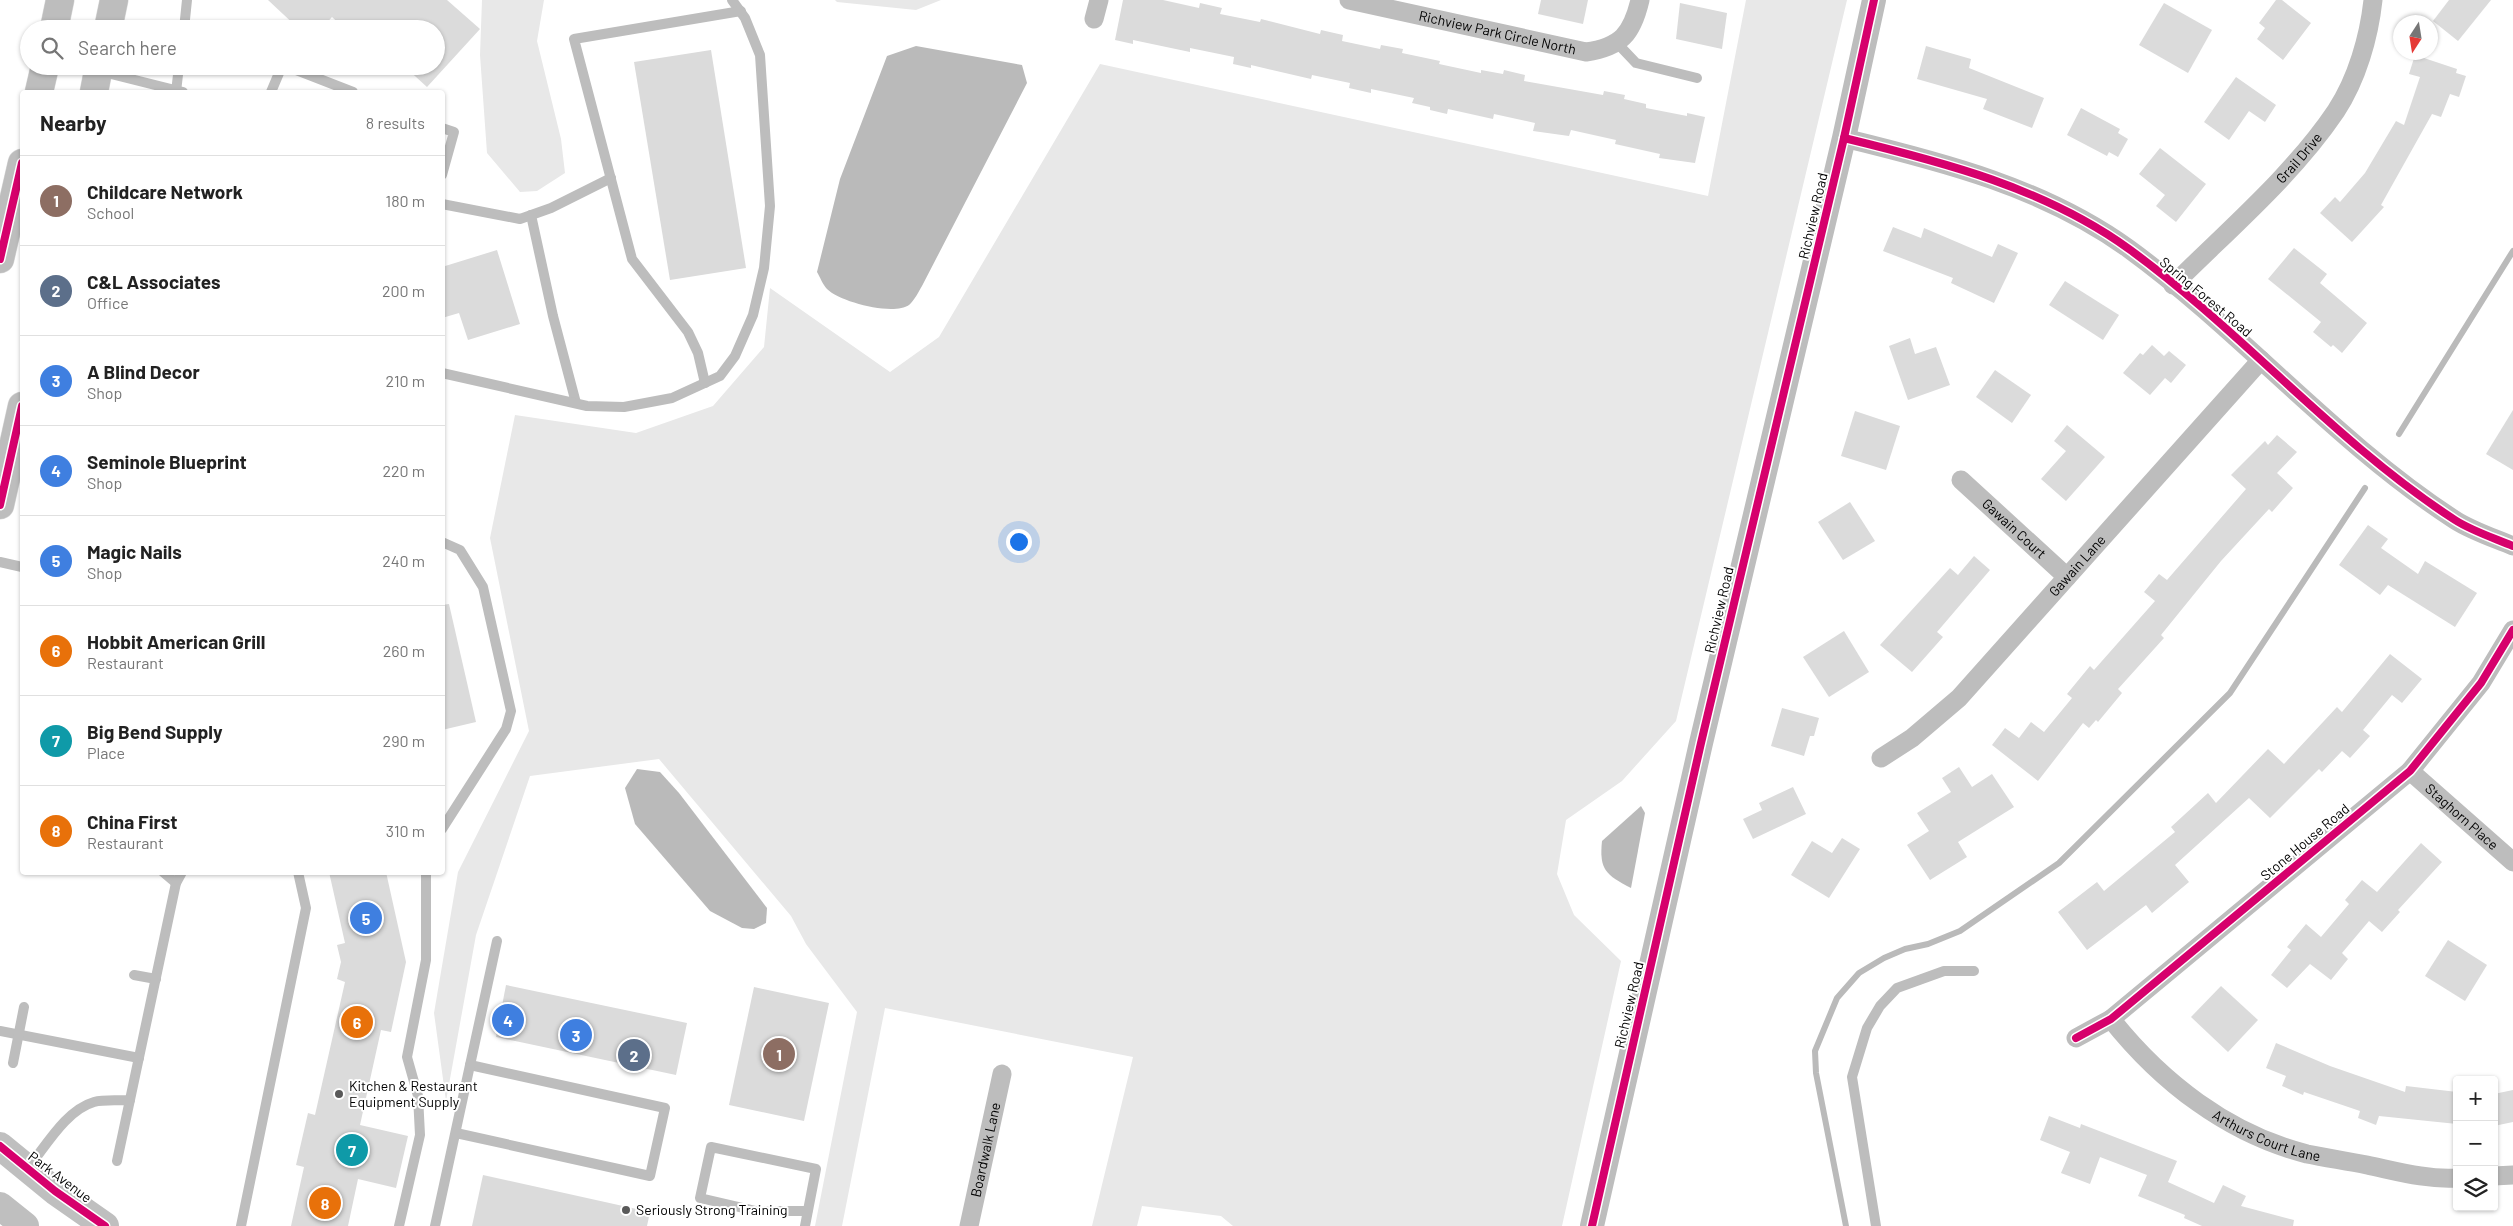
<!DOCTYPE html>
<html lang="en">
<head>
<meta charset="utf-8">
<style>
  :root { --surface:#fff; --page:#f6f6f6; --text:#222; --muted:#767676; --line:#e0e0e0; --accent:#595959 }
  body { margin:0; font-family:Barlow,sans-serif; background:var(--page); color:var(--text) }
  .controls { position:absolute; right:15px; bottom:15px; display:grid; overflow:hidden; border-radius:5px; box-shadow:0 1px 4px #0004 }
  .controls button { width:45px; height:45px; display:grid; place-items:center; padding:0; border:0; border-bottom:1px solid var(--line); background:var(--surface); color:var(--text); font:25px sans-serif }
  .compass { position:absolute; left:2393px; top:15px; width:45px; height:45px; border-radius:50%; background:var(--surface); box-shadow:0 1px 4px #0004; rotate:192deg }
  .you { position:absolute; left:1018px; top:541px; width:18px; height:18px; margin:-12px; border:4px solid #fff; border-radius:50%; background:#1a73e8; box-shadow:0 0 0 8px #1a73e833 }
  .badge { display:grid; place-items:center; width:32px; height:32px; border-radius:50%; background:var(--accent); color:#fff; font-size:16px; font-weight:700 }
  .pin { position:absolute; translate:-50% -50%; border:2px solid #fff; box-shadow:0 1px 5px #0006 }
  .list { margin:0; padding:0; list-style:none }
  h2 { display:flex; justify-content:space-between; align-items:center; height:65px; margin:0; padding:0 20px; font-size:21px }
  h2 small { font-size:16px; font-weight:400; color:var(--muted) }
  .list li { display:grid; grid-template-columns:32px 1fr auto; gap:15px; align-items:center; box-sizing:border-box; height:90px; padding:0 20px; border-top:1px solid var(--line) }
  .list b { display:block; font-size:19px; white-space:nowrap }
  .list p { margin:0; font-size:16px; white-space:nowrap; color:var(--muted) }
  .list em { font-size:16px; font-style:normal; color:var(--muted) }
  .icon { flex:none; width:28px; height:28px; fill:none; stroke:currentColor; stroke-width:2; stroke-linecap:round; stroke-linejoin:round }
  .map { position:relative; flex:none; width:2513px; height:1226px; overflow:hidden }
  .search { position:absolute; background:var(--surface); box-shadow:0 1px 4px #0004; left:20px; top:20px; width:425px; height:55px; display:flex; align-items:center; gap:12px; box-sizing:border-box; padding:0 18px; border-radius:28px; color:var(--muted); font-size:19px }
  .panel { position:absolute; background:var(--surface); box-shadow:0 1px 4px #0004; left:20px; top:90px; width:425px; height:785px; border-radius:5px }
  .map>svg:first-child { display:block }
  .green { fill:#e8e8e8 }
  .water { fill:#bababa }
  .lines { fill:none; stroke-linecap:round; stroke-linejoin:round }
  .stream { stroke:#bababa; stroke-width:6 }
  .building { fill:#dbdbdb }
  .primary-casing { stroke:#dbdbdb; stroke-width:29 }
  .service { stroke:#bdbdbd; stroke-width:10 }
  .minor { stroke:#bdbdbd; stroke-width:19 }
  .tertiary { stroke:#bdbdbd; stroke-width:24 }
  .secondary { stroke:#bfbfbf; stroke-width:28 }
  .primary { stroke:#bdbdbd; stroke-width:28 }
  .cycleway-casing { stroke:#fff; stroke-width:11 }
  .cycleway { stroke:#d6006c; stroke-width:8 }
  .poi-dot { fill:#595959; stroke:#fff; stroke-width:2 }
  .labels { text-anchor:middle; stroke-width:4; stroke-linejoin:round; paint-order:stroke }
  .street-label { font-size:14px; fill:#000; stroke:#fff }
  .poi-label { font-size:14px; fill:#000; stroke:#fff; text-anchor:start }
</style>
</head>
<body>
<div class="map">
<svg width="2513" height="1226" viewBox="0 0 2513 1226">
  <rect width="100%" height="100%" fill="#fff"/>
  <g class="green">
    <path d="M482 0H544L537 41 561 139 565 173 537 191 520 192 487 153 480 55Z"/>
    <path d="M835 0H941L916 10 837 2Z"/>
    <path d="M1746 0H1847L1676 721 1622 781 1566 820 1557 874 1574 915 1621 961 1562 1226H1233L1221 1216 1142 1206 1137 1226H1092L1133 1057 885 1008 842 1226H815L857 1012 806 944 791 916 659 759 530 776 476 935 446 1101 434 1013 458 872 529 731 490 538 515 415 636 433 713 406 764 347 770 288 890 372 939 337 1100 64 1708 196Z"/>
  </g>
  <g class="water">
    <path d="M916 46 1022 65 1027 83 922 286C919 291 914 301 909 305 893 316 840 302 827 289 823 285 820 277 817 272L840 179 887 56Z"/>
    <path d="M637 769 660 772 679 793 767 908 766 923 754 929 742 928 710 911 635 824 625 788Z"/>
    <path d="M1641 806 1645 813 1631 888C1606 875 1599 870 1602 841Z"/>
  </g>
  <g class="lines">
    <g class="stream">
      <path d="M2399 434 2513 251"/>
      <path d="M1846 1226 1816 1073 1815 1051 1837 998 1859 973 1884 958 1905 949 1928 944 1960 931 2059 863 2230 693 2365 488"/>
    </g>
  </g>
  <g class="building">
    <path d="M268 0H447L480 29 427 87 404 66H436V29H345L332 17 321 29H299Z"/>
    <path d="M1123 0H1163L1199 8 1200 3 1222 8 1220 14 1260 22 1261 19 1320 34 1321 30 1343 35 1342 41 1380 49 1381 45 1403 49 1402 53 1440 61 1439 64 1481 73V70L1503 74 1504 70 1525 75 1524 81 1603 95 1604 91 1625 95 1624 99 1646 104V108L1687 116V113L1705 117 1695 163 1659 158 1660 154 1615 144 1616 140 1571 130 1569 136 1533 131 1535 123 1494 114 1493 119 1448 109 1447 114 1430 110V107L1412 103 1414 98 1371 89V93L1349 88 1350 83 1312 75 1311 79 1251 65V68L1233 64 1234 57 1190 48V52L1133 40V44L1115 40Z"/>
    <path d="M1541 0H1588L1583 24 1538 14Z"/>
    <path d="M2276 0H2282L2311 23 2283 60 2257 39 2265 28 2259 23Z"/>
    <path d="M2449 0H2491L2458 41 2433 21Z"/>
    <path d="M1680 3 1727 13 1722 49 1676 39Z"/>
    <path d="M2164 3 2212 30 2188 73 2139 45Z"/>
    <path d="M1926 46 1971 59 1969 68 2044 98 2032 128 1983 109 1987 99 1917 79Z"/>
    <path d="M711 50 746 268 670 280 634 62Z"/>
    <path d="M2415 55 2457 69 2456 73 2466 76 2459 97 2450 94 2441 117 2432 114 2381 205 2384 207 2352 242 2320 213 2335 197 2340 202 2365 173 2396 121 2404 125 2420 77 2409 74Z"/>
    <path d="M2236 77 2276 105 2265 122 2249 111 2229 140 2204 122Z"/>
    <path d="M2081 108 2120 129 2118 133 2128 139 2118 157 2109 152 2107 156 2067 135Z"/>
    <path d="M2160 148 2206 184 2176 222 2156 206 2165 195 2139 174Z"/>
    <path d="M1893 227 1921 238 1924 228 1992 257 1998 244 2018 253 1994 303 1951 283 1953 278 1883 251Z"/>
    <path d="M2294 248 2327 274 2320 283 2367 323 2342 353 2333 345 2331 347 2313 332 2321 322 2268 279Z"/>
    <path d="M497 250 520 324 468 340 459 313 442 318V267Z"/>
    <path d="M2065 281 2119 315 2103 340 2049 305Z"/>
    <path d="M1910 338 1915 354 1936 347 1950 385 1908 400 1889 346Z"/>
    <path d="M2152 345 2164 356 2169 351 2186 365 2171 383 2165 378 2150 395 2123 373 2140 353 2143 355Z"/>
    <path d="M1995 370 2031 395 2012 423 1976 397Z"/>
    <path d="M2513 410V470L2486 454Z"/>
    <path d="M1855 411 1900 426 1886 470 1841 456Z"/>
    <path d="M2067 425 2105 457 2066 501 2041 479 2066 451 2054 441Z"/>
    <path d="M2277 435 2297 452 2277 473 2293 488 2272 512 2269 509 2221 561 2161 635 2164 638 2118 689 2122 693 2098 722 2096 720 2089 728 2083 723 2038 781 1992 745 2005 728 2019 738 2031 722 2044 732 2072 698 2067 694 2090 666 2094 670 2155 601 2144 592 2159 574 2167 580 2246 489 2231 475 2265 441 2268 445Z"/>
    <path d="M1850 502 1875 541 1843 560 1818 522Z"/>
    <path d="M2368 525 2388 539 2381 548 2418 574 2425 561 2477 593 2455 627 2388 585 2380 595 2339 565Z"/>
    <path d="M1974 556 1990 570 1937 632 1943 637 1912 672 1880 645 1950 568 1958 575Z"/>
    <path d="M449 604 476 722 442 730V605Z"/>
    <path d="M1844 631 1869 672 1829 697 1803 657Z"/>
    <path d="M2390 654 2422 679 2402 703 2392 695 2363 730 2370 736 2350 758 2342 751 2322 772 2319 769 2270 818 2249 798 2175 865 2189 882 2152 913 2146 905 2087 950 2058 912 2097 882 2104 891 2175 832 2171 827 2208 793 2216 803 2268 749 2284 764 2337 707 2342 712Z"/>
    <path d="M1782 708 1819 718 1814 736H1810L1804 756 1771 746Z"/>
    <path d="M1959 767 1972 787 1992 774 2014 807 1958 842 1967 857 1930 880 1907 845 1929 831 1917 813 1951 792 1942 778Z"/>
    <path d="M1793 787 1806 814 1753 839 1743 819 1762 810 1759 803Z"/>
    <path d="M1842 838 1860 849 1829 898 1791 875 1812 841 1832 853Z"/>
    <path d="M2421 843 2442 862 2398 910 2400 912 2382 932 2369 921 2342 953 2348 959 2331 980 2310 964 2287 988 2271 975 2291 950 2287 947 2306 924 2321 937 2349 904 2345 900 2362 880 2377 892Z"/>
    <path d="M329 872H386L406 962 391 1032 381 1030 360 1125 408 1136 396 1188 358 1179 348 1226H291L304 1167 296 1165 308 1113 315 1115 345 982 337 979 341 962 337 945 345 943Z"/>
    <path d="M2448 940 2487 965 2465 1001 2425 976Z"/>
    <path d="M506 985 687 1023 676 1075 496 1037Z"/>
    <path d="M2221 986 2258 1020 2228 1052 2191 1017Z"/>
    <path d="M754 987 829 1003 804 1121 729 1105Z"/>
    <path d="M2276 1043 2330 1066 2405 1092 2406 1086 2457 1092V1124L2379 1116 2376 1125 2358 1118 2360 1111 2304 1092 2303 1095 2282 1086 2286 1076 2266 1068Z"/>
    <path d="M2513 1090V1122L2494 1126V1094Z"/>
    <path d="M2049 1116 2080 1128 2081 1124 2177 1161 2168 1182 2214 1203 2223 1185 2246 1196 2241 1206 2294 1220 2293 1226H2202L2184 1218 2185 1215 2138 1196 2147 1175 2100 1157 2090 1184 2061 1173 2070 1152 2040 1140Z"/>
    <path d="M483 1175 650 1212 647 1226H472Z"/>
  </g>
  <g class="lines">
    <defs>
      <g id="primary">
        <path d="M54 29 60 0"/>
        <path d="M108 29 114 0"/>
        <path d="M39 92 45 66"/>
        <path d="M94 92 99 66"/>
        <path d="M0 259 22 163"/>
        <path d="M0 505 22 406"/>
      </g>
    </defs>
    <use href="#primary" class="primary-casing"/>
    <g class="service">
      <path d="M184 29 187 0"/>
      <path d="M1617 43 1636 63 1697 78"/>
      <path d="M286 66 353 92"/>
      <path d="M99 71 183 92"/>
      <path d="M176 92 179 66"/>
      <path d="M271 92 282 66"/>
      <path d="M442 128 454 132 442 175"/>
      <path d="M442 204 520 219 551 208 611 178"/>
      <path d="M531 215 553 316 576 403"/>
      <path d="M442 373 587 406 624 407 672 398 720 376 735 356 753 315 764 268 770 206 760 55 745 18 732 0"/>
      <path d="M705 383 698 353 688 332 632 259 574 39 741 11"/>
      <path d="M442 542 460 550 483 587 511 711 506 729 442 829"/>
      <path d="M0 562 22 567"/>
      <path d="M163 872 176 883"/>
      <path d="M134 975 156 979"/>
      <path d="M0 1031 139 1058"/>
      <path d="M13 1063 24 1007"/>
      <path d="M456 1133 650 1176 665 1108 470 1065"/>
      <path d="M117 1161 176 883 182 872"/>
      <path d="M28 1168C46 1146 66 1110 94 1102 105 1099 119 1101 130 1100"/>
      <path d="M241 1226 306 908 298 872"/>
      <path d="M399 1226 420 1135 418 1096 407 1057 426 960V872"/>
      <path d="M435 1226 497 941"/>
      <path d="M805 1226 816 1169 711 1147 700 1198 756 1211H808"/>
      <path d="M1876 1226 1852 1077 1867 1028 1880 1006 1897 988 1944 971H1974"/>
    </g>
    <g class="minor">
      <path id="s1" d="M1349 0 1586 52C1621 47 1632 34 1640 0"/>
      <path d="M1094 19 1099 0"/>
      <path d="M1844 138C1943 162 2045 188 2129 249 2243 332 2336 443 2455 520 2472 531 2494 538 2513 546"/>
      <path id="s2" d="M2173 285C2228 230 2293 175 2336 111 2357 79 2369 37 2373 0"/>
      <path id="s3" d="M1961 480 2067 577"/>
      <path id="s4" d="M1881 758 1912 738 1959 698 2261 360"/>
      <path id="s5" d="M2410 771 2513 862"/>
      <path id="s6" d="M2111 1019C2161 1082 2228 1134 2307 1154 2327 1158 2347 1161 2367 1165 2396 1171 2427 1180 2457 1178"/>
      <path d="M2076 1038 2111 1019 2410 771 2481 683 2513 630"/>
      <path d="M2494 1176 2513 1175"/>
      <path id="s7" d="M969 1226 1002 1074"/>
    </g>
    <path class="tertiary" d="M1592 1226 1701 743 1844 138 1874 0"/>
    <g class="secondary">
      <path d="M0 1146 55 1191 105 1226"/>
      <path d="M0 1206 25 1226"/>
    </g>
    <use href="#primary" class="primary"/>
    <defs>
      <g id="cycleway">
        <path d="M1844 138C1943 162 2045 188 2129 249 2243 332 2336 443 2455 520 2472 531 2494 538 2513 546"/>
        <path d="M0 259 22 163"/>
        <path d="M0 505 22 406"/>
        <path d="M2076 1038 2111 1019 2410 771 2481 683 2513 630"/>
        <path d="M0 1146 55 1191 105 1226"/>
        <path d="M1592 1226 1701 743 1844 138 1874 0"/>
      </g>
    </defs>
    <use href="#cycleway" class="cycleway-casing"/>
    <use href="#cycleway" class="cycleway"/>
  </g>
  <g class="poi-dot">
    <circle cx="339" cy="1094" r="5"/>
    <circle cx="626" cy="1210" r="5"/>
  </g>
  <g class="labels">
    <g class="street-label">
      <text dy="5" stroke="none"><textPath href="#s1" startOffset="152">Richview Park Circle North</textPath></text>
      <text dy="5" stroke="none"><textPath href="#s2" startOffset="179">Grail Drive</textPath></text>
      <text transform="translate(1813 216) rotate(-77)" y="5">Richview Road</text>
      <text transform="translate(2206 297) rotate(40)" y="5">Spring Forest Road</text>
      <text dy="5" stroke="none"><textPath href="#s3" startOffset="72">Gawain Court</textPath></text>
      <text dy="5" stroke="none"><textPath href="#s4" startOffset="276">Gawain Lane</textPath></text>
      <text transform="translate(1719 610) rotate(-77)" y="5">Richview Road</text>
      <text dy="5" stroke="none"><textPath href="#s5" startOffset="69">Staghorn Place</textPath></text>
      <text transform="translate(2305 842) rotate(-40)" y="5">Stone House Road</text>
      <text transform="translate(1629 1005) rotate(-77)" y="5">Richview Road</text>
      <text dy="5" stroke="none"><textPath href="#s6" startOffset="198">Arthurs Court Lane</textPath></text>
      <text dy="5" stroke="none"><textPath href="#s7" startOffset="78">Boardwalk Lane</textPath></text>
      <text transform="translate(60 1177) rotate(37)" y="5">Park Avenue</text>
    </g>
    <g class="poi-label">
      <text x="349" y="1091">Kitchen &amp; Restaurant<tspan x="349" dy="16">Equipment Supply</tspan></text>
      <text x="636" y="1215">Seriously Strong Training</text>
    </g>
  </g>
</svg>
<div class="controls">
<button>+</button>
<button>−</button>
<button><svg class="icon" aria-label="layers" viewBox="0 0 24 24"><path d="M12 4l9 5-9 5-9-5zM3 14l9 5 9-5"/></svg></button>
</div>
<svg class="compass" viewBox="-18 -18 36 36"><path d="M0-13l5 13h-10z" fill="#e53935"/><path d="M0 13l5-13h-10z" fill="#767676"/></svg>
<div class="you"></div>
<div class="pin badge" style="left:779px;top:1054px;background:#8d6e63">1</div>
<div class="pin badge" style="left:634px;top:1055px;background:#5c6f8a">2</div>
<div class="pin badge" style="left:576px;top:1035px;background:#3f7fe0">3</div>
<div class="pin badge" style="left:508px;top:1020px;background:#3f7fe0">4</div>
<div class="pin badge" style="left:366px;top:918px;background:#3f7fe0">5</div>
<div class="pin badge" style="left:357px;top:1022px;background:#e8710a">6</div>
<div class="pin badge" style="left:352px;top:1150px;background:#0f9aa8">7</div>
<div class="pin badge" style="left:325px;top:1203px;background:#e8710a">8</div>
<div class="search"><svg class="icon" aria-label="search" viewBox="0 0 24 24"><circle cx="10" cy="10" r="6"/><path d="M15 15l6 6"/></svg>Search here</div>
<section class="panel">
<h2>Nearby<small>8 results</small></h2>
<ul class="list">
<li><span class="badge" style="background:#8d6e63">1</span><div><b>Childcare Network</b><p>School</p></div><em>180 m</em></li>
<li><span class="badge" style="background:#5c6f8a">2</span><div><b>C&amp;L Associates</b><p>Office</p></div><em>200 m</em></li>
<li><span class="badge" style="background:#3f7fe0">3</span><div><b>A Blind Decor</b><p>Shop</p></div><em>210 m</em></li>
<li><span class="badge" style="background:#3f7fe0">4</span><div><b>Seminole Blueprint</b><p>Shop</p></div><em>220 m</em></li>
<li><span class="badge" style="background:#3f7fe0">5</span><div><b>Magic Nails</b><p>Shop</p></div><em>240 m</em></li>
<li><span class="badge" style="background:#e8710a">6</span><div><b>Hobbit American Grill</b><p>Restaurant</p></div><em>260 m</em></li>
<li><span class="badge" style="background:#0f9aa8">7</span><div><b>Big Bend Supply</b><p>Place</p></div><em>290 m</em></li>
<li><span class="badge" style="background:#e8710a">8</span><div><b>China First</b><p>Restaurant</p></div><em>310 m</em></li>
</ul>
</section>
</div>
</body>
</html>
